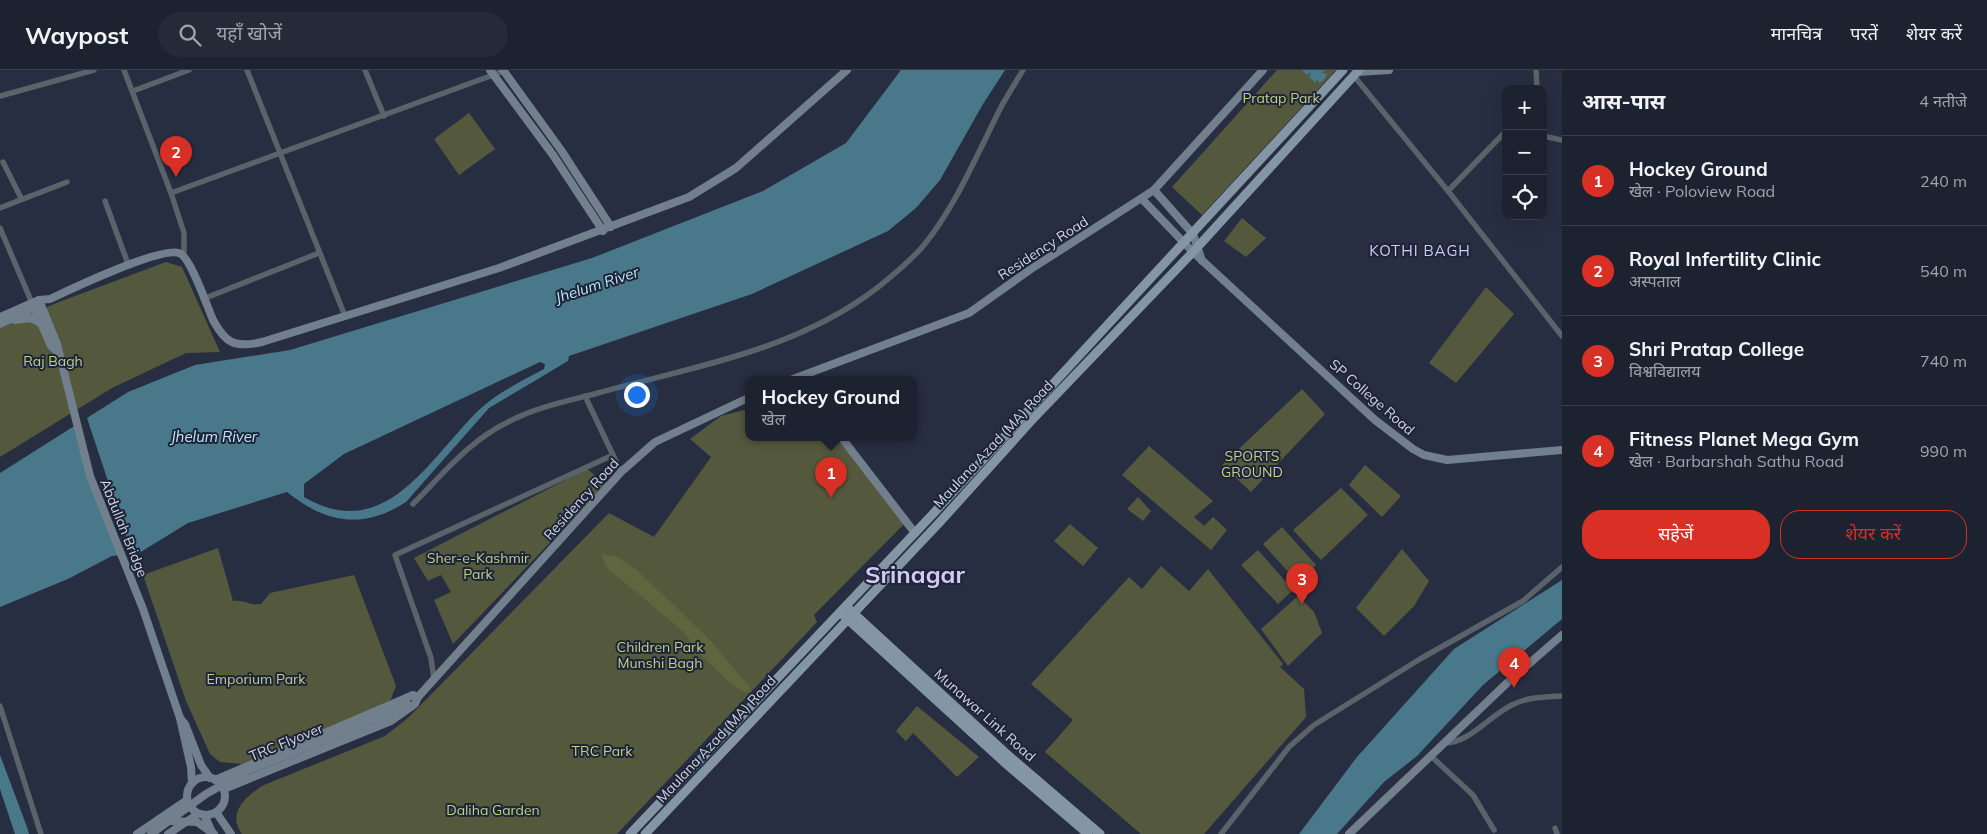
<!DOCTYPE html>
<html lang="hi">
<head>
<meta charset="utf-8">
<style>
  :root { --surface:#1d2231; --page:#252a39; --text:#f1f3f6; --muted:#a0a4ab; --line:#3b3f4d; --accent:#d93025 }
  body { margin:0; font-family:Mulish,"Noto Sans Devanagari",sans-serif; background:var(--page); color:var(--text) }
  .controls { position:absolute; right:15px; top:15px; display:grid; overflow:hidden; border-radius:10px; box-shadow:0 5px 20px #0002 }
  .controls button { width:45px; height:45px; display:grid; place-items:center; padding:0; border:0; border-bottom:1px solid var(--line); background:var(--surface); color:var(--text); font:25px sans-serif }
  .you { position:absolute; left:636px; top:324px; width:18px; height:18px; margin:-12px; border:4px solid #fff; border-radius:50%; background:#1a73e8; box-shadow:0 0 0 8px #1a73e833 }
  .badge { display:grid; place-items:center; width:32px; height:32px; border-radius:50%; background:var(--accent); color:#fff; font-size:16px; font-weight:700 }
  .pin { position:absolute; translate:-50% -41px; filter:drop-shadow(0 1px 2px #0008) }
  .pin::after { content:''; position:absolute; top:26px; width:18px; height:15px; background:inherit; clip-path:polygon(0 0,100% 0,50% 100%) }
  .popup { position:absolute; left:745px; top:306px; width:172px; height:65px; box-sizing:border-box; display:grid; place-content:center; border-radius:10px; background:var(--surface); filter:drop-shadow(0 1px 4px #0005); font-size:16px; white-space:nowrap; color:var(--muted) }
  .popup b { font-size:19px; color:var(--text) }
  .popup::after { content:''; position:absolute; left:50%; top:100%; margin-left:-10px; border:10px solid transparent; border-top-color:var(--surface) }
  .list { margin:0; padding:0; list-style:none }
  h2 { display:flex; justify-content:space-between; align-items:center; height:65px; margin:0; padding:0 20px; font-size:21px }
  h2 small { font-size:16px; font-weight:400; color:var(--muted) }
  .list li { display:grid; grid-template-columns:32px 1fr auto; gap:15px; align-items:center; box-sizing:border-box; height:90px; padding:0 20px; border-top:1px solid var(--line) }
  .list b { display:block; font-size:19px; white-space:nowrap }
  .list p { margin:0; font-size:16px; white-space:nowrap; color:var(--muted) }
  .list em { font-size:16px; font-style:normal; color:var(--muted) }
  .actions { display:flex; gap:10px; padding:15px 20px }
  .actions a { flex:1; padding:11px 0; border:1px solid var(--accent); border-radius:20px; text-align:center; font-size:18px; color:var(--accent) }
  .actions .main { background:var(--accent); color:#fff }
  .icon { flex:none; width:28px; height:28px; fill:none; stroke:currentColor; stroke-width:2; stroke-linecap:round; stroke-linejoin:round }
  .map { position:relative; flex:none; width:1562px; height:764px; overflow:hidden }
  header { display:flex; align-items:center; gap:30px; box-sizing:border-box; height:70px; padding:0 25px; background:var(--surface); border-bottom:1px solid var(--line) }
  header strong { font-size:24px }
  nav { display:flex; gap:28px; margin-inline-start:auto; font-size:18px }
  .search { width:350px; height:45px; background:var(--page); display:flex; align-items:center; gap:12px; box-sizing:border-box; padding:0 18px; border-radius:28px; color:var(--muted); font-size:19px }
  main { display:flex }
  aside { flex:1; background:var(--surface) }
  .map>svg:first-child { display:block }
  .green { fill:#54593e }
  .forest { fill:#5f653e }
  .water { fill:#487889; fill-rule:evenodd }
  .pier { fill:#272e41 }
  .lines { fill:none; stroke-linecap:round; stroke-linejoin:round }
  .street { stroke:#5a626a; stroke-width:5.5 }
  .secondary { stroke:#727f8c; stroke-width:8 }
  .primary { stroke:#8495a6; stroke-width:9 }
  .secondary-bridge { stroke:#727f8c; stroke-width:8 }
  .labels { text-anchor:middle; stroke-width:4; stroke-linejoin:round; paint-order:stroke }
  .park-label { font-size:14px; fill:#c3cf8c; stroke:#1d2437 }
  .street-label { font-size:14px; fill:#d1d6e3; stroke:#1d2437 }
  .neighbourhood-label { font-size:15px; letter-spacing:1px; fill:#d2caf5; stroke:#1d2437 }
  .water-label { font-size:15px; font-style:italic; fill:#bbe9fb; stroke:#1d2437 }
  .town-label { font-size:24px; font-weight:bold; fill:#d2caf5; stroke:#1d2437 }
</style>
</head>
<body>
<header>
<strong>Waypost</strong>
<div class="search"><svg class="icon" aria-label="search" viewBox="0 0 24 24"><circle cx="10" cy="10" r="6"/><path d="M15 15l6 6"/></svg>यहाँ खोजें</div>
<nav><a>मानचित्र</a><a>परतें</a><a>शेयर करें</a></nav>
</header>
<main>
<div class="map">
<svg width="1562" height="764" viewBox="0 0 1562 764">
  <rect width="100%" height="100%" fill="#272e41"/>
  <g class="green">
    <path d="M1277 0H1336L1202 145 1172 117Z"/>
    <path d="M469 43 495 79 459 105 434 69Z"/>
    <path d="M1242 148 1266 168 1246 187 1224 171Z"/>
    <path d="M166 192 182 197 220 282 186 283 112 318 0 387V257L59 232Z"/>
    <path d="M1486 217 1514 244 1456 313 1429 293Z"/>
    <path d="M1302 319 1325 344 1251 422 1222 395Z"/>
    <path d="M748 339V367H843L909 449 814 545 817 552 617 764H242C226 743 247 725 264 715L385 666 409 647 609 443 654 467 711 387 690 369 721 346Z"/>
    <path d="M1149 376 1213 431 1194 447 1204 456 1213 447 1227 460 1211 480 1122 405Z"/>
    <path d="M1365 395 1401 426 1382 447 1349 415Z"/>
    <path d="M587 399 606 414 453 574 434 530 451 522 441 505 428 511 414 488Z"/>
    <path d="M1341 418 1368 445 1321 490 1293 460Z"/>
    <path d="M1138 427 1151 441 1143 451 1127 439Z"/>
    <path d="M1070 454 1098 478 1083 496 1054 471Z"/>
    <path d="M1282 457 1316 495 1298 513 1263 474Z"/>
    <path d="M218 478 233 531C244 529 250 536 261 534L270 523 354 505 396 616 389 634 242 694 220 692 210 684 186 631 143 505Z"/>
    <path d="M1402 479 1429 511 1414 536 1384 566 1356 538Z"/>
    <path d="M1258 480 1293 520 1278 534 1241 495Z"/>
    <path d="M1161 496 1189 521 1208 499 1283 594 1280 597 1304 619 1306 647 1204 764H1141L1045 682 1073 650 1031 614 1129 507 1142 519Z"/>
    <path d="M1298 526 1314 542 1322 563 1288 596 1261 559Z"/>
    <path d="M917 636 979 687 957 707 913 663 906 671 896 661Z"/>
  </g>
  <path class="forest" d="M601 484 618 487 638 501 711 571 752 620 746 623 729 612 701 585 684 562 607 498Z"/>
  <g class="water">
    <path d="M901 0H1005L983 34 940 110 916 138 888 161 752 224 569 286 568 291 489 338 406 432C363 460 325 453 287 422L188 453 139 483 112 486 68 509 0 537V403L128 322 195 295 290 280 592 188 763 121 846 73ZM540 292 545 294 544 299C522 311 498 322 479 340 429 388 386 475 304 427V414L344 384Z"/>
    <path d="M1302 0H1326L1322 3 1327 4 1324 10 1319 13 1317 8 1316 13 1309 7 1311 2 1307 5Z"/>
    <path d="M1562 510V549L1483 615 1417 686 1384 712 1337 764H1299L1357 687 1454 579Z"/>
    <path d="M0 685 27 757 29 764H15L0 719Z"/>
  </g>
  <path class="pier" d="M86 345 133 486 120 488 75 352Z"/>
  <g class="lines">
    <g class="street">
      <path d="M124 0 171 123 184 163V186"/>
      <path d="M247 0 345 246"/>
      <path d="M365 0 384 46"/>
      <path d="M1536 0 1537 19"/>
      <path d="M1354 6 1448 121 1562 266"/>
      <path d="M133 21 189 0"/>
      <path d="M0 26 94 0"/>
      <path d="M1543 66 1562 70"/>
      <path d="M3 92 21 128"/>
      <path d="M1448 121 1506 61"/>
      <path d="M171 123 504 1"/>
      <path d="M105 131 128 194"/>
      <path d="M0 138 67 112"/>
      <path d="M0 158 32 233"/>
      <path d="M203 229 319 183"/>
      <path d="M585 326 613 385"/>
      <path d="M413 434C444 403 469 371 508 352 536 337 568 331 598 323 695 296 795 281 877 218 893 205 911 191 924 175 956 135 976 87 999 41 1006 27 1015 14 1023 0"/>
      <path d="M434 610 431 588 395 485 613 385 621 402"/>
      <path d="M0 636 41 764"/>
      <path d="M1445 673C1471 672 1489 646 1512 635 1527 627 1545 627 1562 626"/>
      <path d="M1432 687 1473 725 1494 760"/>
      <path d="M1555 758 1557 764"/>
      <path d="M1221 764 1289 677 1314 655 1420 589 1523 531 1562 497"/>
    </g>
    <g class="secondary">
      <path d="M490 0 553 85 603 161"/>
      <path d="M503 0 561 80 611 157"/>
      <path d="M1358 2 1389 0"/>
      <path d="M1154 120 1193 164 1202 191"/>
      <path d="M1142 129 1193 182 1375 350 1413 379 1424 385 1447 390 1562 380"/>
      <path d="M39 230 57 274 90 406 143 539 180 648 191 697 192 713"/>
      <path d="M32 233 51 276 58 282"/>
      <path d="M0 247 39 230 50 229C71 219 160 177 179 183 190 186 207 236 213 250 226 274 235 278 262 272L499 198 689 127 736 98 847 0"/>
      <path d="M15 250 31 248 42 254"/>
      <path d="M0 254 38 236"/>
      <path d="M793 309 969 243 1031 199 1154 120 1263 0"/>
      <path d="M841 367 915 463"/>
      <path d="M180 648 185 654 201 695 210 708"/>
      <circle cx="206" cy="726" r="19"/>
      <path d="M215 710 397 632 413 625 418 627"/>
      <path d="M224 719 391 651 415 634 418 627 621 402 655 372 748 328"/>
      <path d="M216 742 231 764"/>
      <path d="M204 745 213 764"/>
      <path d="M137 764 187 730"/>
      <path d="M168 764 198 744"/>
      <path d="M1349 764 1507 613 1562 565"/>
    </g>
    <g class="primary">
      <path d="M849 539 1009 686 1100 764"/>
      <path d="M844 546 1004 692 1088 764"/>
      <path d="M630 764 931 446 1343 0"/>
      <path d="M645 764 939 453 1031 351 1193 182 1359 0"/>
    </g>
    <g class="secondary-bridge">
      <path d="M170 751 197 752 214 764"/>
      <path d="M151 764 206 724 247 701 393 642 407 633"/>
    </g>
  </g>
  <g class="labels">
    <g class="park-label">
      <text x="1281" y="33">Pratap Park</text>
      <text x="53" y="296">Raj Bagh</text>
      <text x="1252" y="391">SPORTS<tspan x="1252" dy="16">GROUND</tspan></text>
      <text x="478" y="493">Sher-e-Kashmir<tspan x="478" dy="16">Park</tspan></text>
      <text x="660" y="582">Children Park<tspan x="660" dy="16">Munshi Bagh</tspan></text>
      <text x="256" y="614">Emporium Park</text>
      <text x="602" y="686">TRC Park</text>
      <text x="493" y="745">Daliha Garden</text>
    </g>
    <g class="street-label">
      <text transform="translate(1043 178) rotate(-33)" y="5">Residency Road</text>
      <text transform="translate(1372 327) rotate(41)" y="5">SP College Road</text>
      <text transform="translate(993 374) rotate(-47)" y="5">Maulana Azad (MA) Road</text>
      <text transform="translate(581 429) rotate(-48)" y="5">Residency Road</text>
      <text transform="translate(124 458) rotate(68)" y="5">Abdullah Bridge</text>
      <text transform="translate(985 645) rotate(42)" y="5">Munawar Link Road</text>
      <text transform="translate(716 669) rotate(-47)" y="5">Maulana Azad (MA) Road</text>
      <text transform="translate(286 672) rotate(-22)" y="5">TRC Flyover</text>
    </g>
    <g class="neighbourhood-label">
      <text x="1420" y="186">KOTHI BAGH</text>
    </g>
    <g class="water-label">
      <text transform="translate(597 215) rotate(-18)" y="5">Jhelum River</text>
      <text x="214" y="372">Jhelum River</text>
    </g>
    <g class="town-label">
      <text x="915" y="513">Srinagar</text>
    </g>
  </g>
</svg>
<div class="controls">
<button>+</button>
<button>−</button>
<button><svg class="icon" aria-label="locate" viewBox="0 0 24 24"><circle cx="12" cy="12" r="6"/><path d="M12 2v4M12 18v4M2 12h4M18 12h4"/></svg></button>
</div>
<div class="you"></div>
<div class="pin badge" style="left:831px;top:428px">1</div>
<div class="popup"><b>Hockey Ground</b>खेल</div>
<div class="pin badge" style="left:176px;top:107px">2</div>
<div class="pin badge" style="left:1302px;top:534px">3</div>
<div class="pin badge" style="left:1514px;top:618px">4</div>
</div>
<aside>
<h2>आस-पास<small>4 नतीजे</small></h2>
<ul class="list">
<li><span class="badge">1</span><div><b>Hockey Ground</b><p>खेल · Poloview Road</p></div><em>240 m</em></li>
<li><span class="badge">2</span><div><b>Royal Infertility Clinic</b><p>अस्पताल</p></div><em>540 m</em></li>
<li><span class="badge">3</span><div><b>Shri Pratap College</b><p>विश्वविद्यालय</p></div><em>740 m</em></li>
<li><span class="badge">4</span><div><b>Fitness Planet Mega Gym</b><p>खेल · Barbarshah Sathu Road</p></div><em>990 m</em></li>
</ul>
<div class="actions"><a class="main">सहेजें</a><a>शेयर करें</a></div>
</aside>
</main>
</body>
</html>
